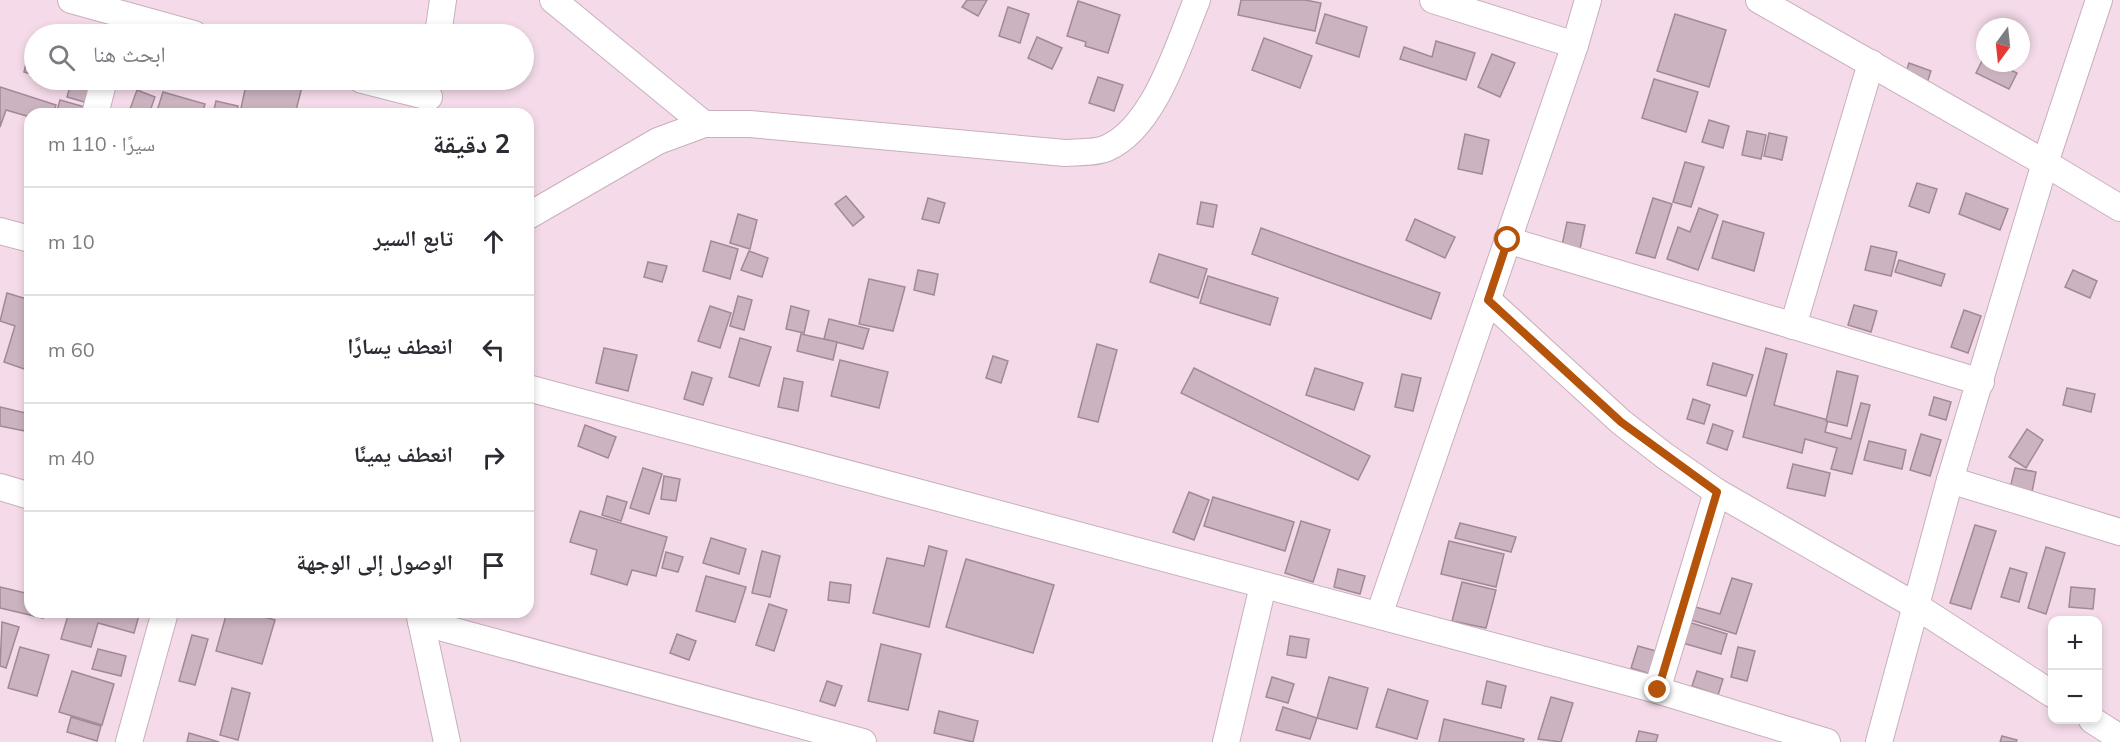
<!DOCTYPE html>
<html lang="ar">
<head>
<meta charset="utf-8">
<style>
  :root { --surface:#fff; --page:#f7f7f7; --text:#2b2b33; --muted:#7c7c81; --line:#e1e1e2 }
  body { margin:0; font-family:Mulish,"Noto Naskh Arabic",sans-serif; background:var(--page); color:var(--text); direction:rtl }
  .controls { position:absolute; right:18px; bottom:18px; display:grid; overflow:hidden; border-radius:12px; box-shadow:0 3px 9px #0003 }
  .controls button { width:54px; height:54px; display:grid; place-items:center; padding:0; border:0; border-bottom:2px solid var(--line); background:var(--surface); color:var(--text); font:30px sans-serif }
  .compass { position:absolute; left:1976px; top:18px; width:54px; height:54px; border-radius:50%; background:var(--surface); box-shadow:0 3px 9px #0003; rotate:195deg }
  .stop { position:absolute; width:18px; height:18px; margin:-14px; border:4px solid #b45309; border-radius:50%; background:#fff }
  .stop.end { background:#b45309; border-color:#fff; box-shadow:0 2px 6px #0008 }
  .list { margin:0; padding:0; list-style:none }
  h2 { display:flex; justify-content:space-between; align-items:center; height:78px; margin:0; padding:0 24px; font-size:26px }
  h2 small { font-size:20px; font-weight:400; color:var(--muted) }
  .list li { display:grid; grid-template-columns:39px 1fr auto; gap:18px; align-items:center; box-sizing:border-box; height:108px; padding:0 24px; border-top:2px solid var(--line) }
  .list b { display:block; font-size:22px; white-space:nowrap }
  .list em { font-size:20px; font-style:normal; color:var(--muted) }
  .icon { flex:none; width:33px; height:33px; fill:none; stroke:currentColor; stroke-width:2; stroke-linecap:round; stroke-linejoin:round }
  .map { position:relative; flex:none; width:2120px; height:742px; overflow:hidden; direction:ltr }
  .search { position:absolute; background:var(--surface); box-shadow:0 3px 9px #0003; left:24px; top:24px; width:510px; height:66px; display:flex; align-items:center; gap:15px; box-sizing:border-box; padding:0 21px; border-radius:33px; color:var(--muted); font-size:22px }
  .panel { position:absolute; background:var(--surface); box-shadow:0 3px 9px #0003; left:24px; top:108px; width:510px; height:510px; border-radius:18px; direction:rtl }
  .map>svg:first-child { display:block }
  .building { fill:#ccb3c0; stroke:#a18996; stroke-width:1.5 }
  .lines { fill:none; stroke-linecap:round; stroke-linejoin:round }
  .street-casing { stroke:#c8afbd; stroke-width:28 }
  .street { stroke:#fff; stroke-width:26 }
  .route { stroke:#b45309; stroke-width:8 }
</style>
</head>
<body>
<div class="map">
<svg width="2120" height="742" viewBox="0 0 2120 742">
  <rect width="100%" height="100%" fill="#f5dbe9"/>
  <g class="building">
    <path d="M967 0H987L978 16 962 7Z"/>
    <path d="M1241 0H1305L1321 3 1315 31 1238 15Z"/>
    <path d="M1078 1 1120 15 1108 53 1085 46 1086 42 1067 36Z"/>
    <path d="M1008 7 1029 14 1020 43 999 36Z"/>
    <path d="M1325 14 1367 27 1359 57 1316 43Z"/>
    <path d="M1675 14 1726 30 1709 87 1657 71Z"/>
    <path d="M1037 37 1062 48 1052 69 1028 58Z"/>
    <path d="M1264 38 1312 56 1300 88 1252 70Z"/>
    <path d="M1436 41 1475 53 1466 80 1400 59 1404 47 1432 57Z"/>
    <path d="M29 52 34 54V75L24 72Z"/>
    <path d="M1492 54 1515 63 1500 97 1478 87Z"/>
    <path d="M1984 57 1985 63H1997L2017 73 2009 89 1976 73Z"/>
    <path d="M1909 63 1931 71 1924 92 1902 84Z"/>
    <path d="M1098 77 1123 85 1114 111 1089 103Z"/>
    <path d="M1654 79 1698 92 1686 132 1642 118Z"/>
    <path d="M72 80H117L108 109 67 97Z"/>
    <path d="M247 80H271L302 87 295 114 240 113Z"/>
    <path d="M0 87 56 105 53 114H30V117L6 110 0 127Z"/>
    <path d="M137 90 155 97 149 114 129 112Z"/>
    <path d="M163 92 205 104 202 114H156Z"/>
    <path d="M60 100 92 109 91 114H56Z"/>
    <path d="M216 101 238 106 236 114H213Z"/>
    <path d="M1709 120 1729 126 1723 148 1702 142Z"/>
    <path d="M1747 131 1766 135 1761 159 1742 155Z"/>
    <path d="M1769 133 1787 137 1782 160 1764 156Z"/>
    <path d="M1465 134 1489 140 1482 174 1458 169Z"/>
    <path d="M1685 162 1704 167 1691 207 1673 202Z"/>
    <path d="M1917 183 1937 189 1929 213 1909 206Z"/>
    <path d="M1966 193 2008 209 2000 230 1959 214Z"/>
    <path d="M846 196 864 217 853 226 835 204Z"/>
    <path d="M928 198 945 203 939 223 922 219Z"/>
    <path d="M1653 198 1672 204 1655 258 1636 253Z"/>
    <path d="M1201 202 1217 205 1213 227 1197 224Z"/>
    <path d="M1699 208 1718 215 1698 270 1667 259 1678 227 1690 232Z"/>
    <path d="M738 214 757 220 750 249 730 243Z"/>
    <path d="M1415 219 1455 237 1445 258 1406 240Z"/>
    <path d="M1723 221 1764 233 1754 271 1712 258Z"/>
    <path d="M1567 222 1585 225 1580 249 1562 245Z"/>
    <path d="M1261 228 1440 293 1431 319 1252 254Z"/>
    <path d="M711 241 738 249 730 279 703 271Z"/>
    <path d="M1871 246 1897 252 1891 276 1865 270Z"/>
    <path d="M749 251 768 258 762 277 741 270Z"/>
    <path d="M1159 254 1207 269 1198 298 1150 282Z"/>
    <path d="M1899 260 1945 274 1941 286 1895 272Z"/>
    <path d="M648 262 667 266 662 282 644 277Z"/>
    <path d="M918 270 938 274 934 295 914 290Z"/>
    <path d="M2073 270 2097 281 2090 298 2065 287Z"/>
    <path d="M1208 276 1278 298 1270 325 1200 303Z"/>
    <path d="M869 279 905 287 893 331 859 324Z"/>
    <path d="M7 293 30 300V371L4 362 15 326 0 321Z"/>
    <path d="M738 296 752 300 744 330 730 326Z"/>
    <path d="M1854 305 1877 311 1871 332 1848 325Z"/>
    <path d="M710 306 731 313 720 348 698 341Z"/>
    <path d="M791 306 809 311 804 333 786 329Z"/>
    <path d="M1964 310 1981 316 1968 353 1951 347Z"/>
    <path d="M829 319 869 329 863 349 824 339Z"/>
    <path d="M801 334 837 342 833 360 797 351Z"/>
    <path d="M740 338 771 347 759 386 729 377Z"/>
    <path d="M1097 344 1117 350 1098 422 1078 417Z"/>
    <path d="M604 348 637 355 628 391 596 383Z"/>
    <path d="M1766 348 1787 354 1774 405 1828 420 1825 432 1851 439 1861 403 1870 405 1852 474 1831 469 1837 448 1805 439 1802 453 1743 437Z"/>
    <path d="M993 356 1008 361 1001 383 986 378Z"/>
    <path d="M840 360 888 372 879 408 831 396Z"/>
    <path d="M1713 363 1753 375 1746 396 1707 385Z"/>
    <path d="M1194 368 1370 456 1358 480 1181 393Z"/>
    <path d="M1315 368 1363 383 1354 410 1306 395Z"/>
    <path d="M1837 371 1858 376 1847 426 1826 421Z"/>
    <path d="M692 372 712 378 703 405 684 399Z"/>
    <path d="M1402 374 1421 378 1413 411 1395 407Z"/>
    <path d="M784 378 803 382 798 411 778 407Z"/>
    <path d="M2067 388 2095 394 2091 412 2063 405Z"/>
    <path d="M1934 397 1951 402 1946 420 1929 415Z"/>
    <path d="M1693 399 1710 405 1704 424 1687 419Z"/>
    <path d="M0 407 30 414V432L0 426Z"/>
    <path d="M1713 424 1733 431 1727 450 1707 443Z"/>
    <path d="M585 425 616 437 608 458 578 446Z"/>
    <path d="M2027 429 2043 440 2026 468 2009 457Z"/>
    <path d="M1921 434 1941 440 1930 476 1910 470Z"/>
    <path d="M1869 441 1906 450 1902 469 1864 460Z"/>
    <path d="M1793 464 1830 473 1825 496 1787 488Z"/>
    <path d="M643 468 662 474 649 514 630 508Z"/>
    <path d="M2015 468 2036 472 2031 497 2009 492Z"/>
    <path d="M664 476 680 479 676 501 661 499Z"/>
    <path d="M1189 492 1209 500 1194 540 1173 532Z"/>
    <path d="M607 496 627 502 621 521 602 515Z"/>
    <path d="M1213 497 1294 522 1285 551 1204 526Z"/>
    <path d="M580 511 667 537 656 576 632 570 627 585 591 574 597 550 570 542Z"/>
    <path d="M1301 521 1330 530 1313 582 1285 573Z"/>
    <path d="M1460 523 1516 537 1511 552 1455 538Z"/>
    <path d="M1975 525 1996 531 1971 609 1950 603Z"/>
    <path d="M711 538 746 549 739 574 703 563Z"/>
    <path d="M1449 541 1504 554 1496 587 1441 574Z"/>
    <path d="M929 546 947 551 929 627 873 613 887 558 924 566Z"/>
    <path d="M2046 547 2065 553 2046 614 2028 608Z"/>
    <path d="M762 551 780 556 770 597 752 593Z"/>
    <path d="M666 552 683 557 678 572 662 568Z"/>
    <path d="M966 559 1054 585 1033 653 946 627Z"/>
    <path d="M2010 568 2027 573 2019 602 2001 597Z"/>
    <path d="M1338 569 1365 576 1360 594 1334 587Z"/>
    <path d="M706 576 746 587 735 622 696 611Z"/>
    <path d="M1732 578 1752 584 1736 634 1688 619 1692 606 1720 614Z"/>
    <path d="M830 582 851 585 849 603 828 600Z"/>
    <path d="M1462 582 1496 590 1486 628 1452 621Z"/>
    <path d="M0 587 30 594V612H45L43 618 0 608Z"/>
    <path d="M2071 587 2095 589 2093 609 2069 607Z"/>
    <path d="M769 604 787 610 774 651 756 645Z"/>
    <path d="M69 612H140L134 633 98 623 91 647 61 639Z"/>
    <path d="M227 612H247L275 620 262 664 216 651Z"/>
    <path d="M1685 621 1727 634 1721 654 1679 642Z"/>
    <path d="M2 622 19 627 6 668 0 666Z"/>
    <path d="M677 634 696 641 689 660 670 653Z"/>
    <path d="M192 635 208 639 195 685 179 681Z"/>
    <path d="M1290 636 1309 639 1306 658 1287 655Z"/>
    <path d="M881 644 921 654 908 710 868 701Z"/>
    <path d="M1638 646 1656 651 1650 674 1631 668Z"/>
    <path d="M20 647 49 655 37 696 8 688Z"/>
    <path d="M1738 647 1755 651 1747 681 1731 677Z"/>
    <path d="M98 649 126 656 121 676 92 669Z"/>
    <path d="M72 671 114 684 102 725 59 712Z"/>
    <path d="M1697 671 1723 679 1718 695 1692 686Z"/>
    <path d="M1272 677 1294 684 1288 703 1266 697Z"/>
    <path d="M1329 677 1368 688 1357 729 1317 718Z"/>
    <path d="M827 681 842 686 835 706 820 701Z"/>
    <path d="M1487 681 1506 686 1501 708 1482 704Z"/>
    <path d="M232 688 250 693 238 740 220 735Z"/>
    <path d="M1388 689 1428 701 1417 739 1376 727Z"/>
    <path d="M1551 697 1573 703 1561 742 1538 739Z"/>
    <path d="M1283 707 1317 718 1310 739 1276 730Z"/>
    <path d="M939 711 978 721 973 742 934 733Z"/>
    <path d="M71 717 101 726 97 741 67 732Z"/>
    <path d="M1444 719 1524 739 1523 742H1439Z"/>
    <path d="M1639 731 1658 735 1656 742H1636Z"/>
    <path d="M189 733 219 742H187Z"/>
    <path d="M2002 736 2017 740 2016 742H2000Z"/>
  </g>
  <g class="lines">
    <defs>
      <g id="street">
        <path d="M71 0 194 34"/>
        <path d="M553 0 704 124"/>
        <path d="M1433 0 1575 45"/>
        <path d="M1759 0 2045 163 2120 208"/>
        <path d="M438 34 443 0"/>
        <path d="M362 80 429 97"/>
        <path d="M95 114 104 80"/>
        <path d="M528 216 658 141 704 124H750L1065 153C1077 152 1096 153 1107 148 1155 127 1178 45 1197 0"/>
        <path d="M0 231 30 239"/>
        <path d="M1507 240 1981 382"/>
        <path d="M1488 300 1621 422 1665 456 1717 492 1916 606 2052 694"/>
        <path d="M1793 326 1871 63"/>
        <path d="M528 388 1657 690 1827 742"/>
        <path d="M1950 480 2120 532"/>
        <path d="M0 487 30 496"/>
        <path d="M419 612 447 742"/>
        <path d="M1379 615 1575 45 1588 0"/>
        <path d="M421 622 863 742"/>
        <path d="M1657 690 1717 492"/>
        <path d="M2092 720 2120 738"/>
        <path d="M129 742 165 612"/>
        <path d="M1226 742 1263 586"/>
        <path d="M1879 742 1950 480 2045 163 2099 0"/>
      </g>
    </defs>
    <use href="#street" class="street-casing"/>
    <use href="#street" class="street"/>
  </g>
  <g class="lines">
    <path class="route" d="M1508 240 1488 300 1621 422 1717 492 1658 690"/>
  </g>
</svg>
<div class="controls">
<button>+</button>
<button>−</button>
</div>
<svg class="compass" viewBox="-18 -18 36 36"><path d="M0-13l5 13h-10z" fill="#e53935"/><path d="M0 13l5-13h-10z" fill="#7c7c81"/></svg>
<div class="stop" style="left:1508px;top:240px"></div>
<div class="stop end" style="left:1658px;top:690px"></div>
<div class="search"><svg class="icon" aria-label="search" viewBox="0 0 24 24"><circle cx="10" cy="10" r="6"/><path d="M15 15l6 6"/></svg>ابحث هنا</div>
<section class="panel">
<h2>2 دقيقة<small>سيرًا · 110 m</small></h2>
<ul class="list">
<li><svg class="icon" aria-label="ahead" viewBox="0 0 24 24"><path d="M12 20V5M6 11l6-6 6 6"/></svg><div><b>تابع السير</b></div><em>10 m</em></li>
<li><svg class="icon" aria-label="left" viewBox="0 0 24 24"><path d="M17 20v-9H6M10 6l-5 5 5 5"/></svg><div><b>انعطف يسارًا</b></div><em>60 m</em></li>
<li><svg class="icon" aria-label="right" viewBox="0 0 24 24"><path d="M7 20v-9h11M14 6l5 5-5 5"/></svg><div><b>انعطف يمينًا</b></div><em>40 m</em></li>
<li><svg class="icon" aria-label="arrive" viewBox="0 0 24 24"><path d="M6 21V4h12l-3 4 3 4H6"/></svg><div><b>الوصول إلى الوجهة</b></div></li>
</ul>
</section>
</div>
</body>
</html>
